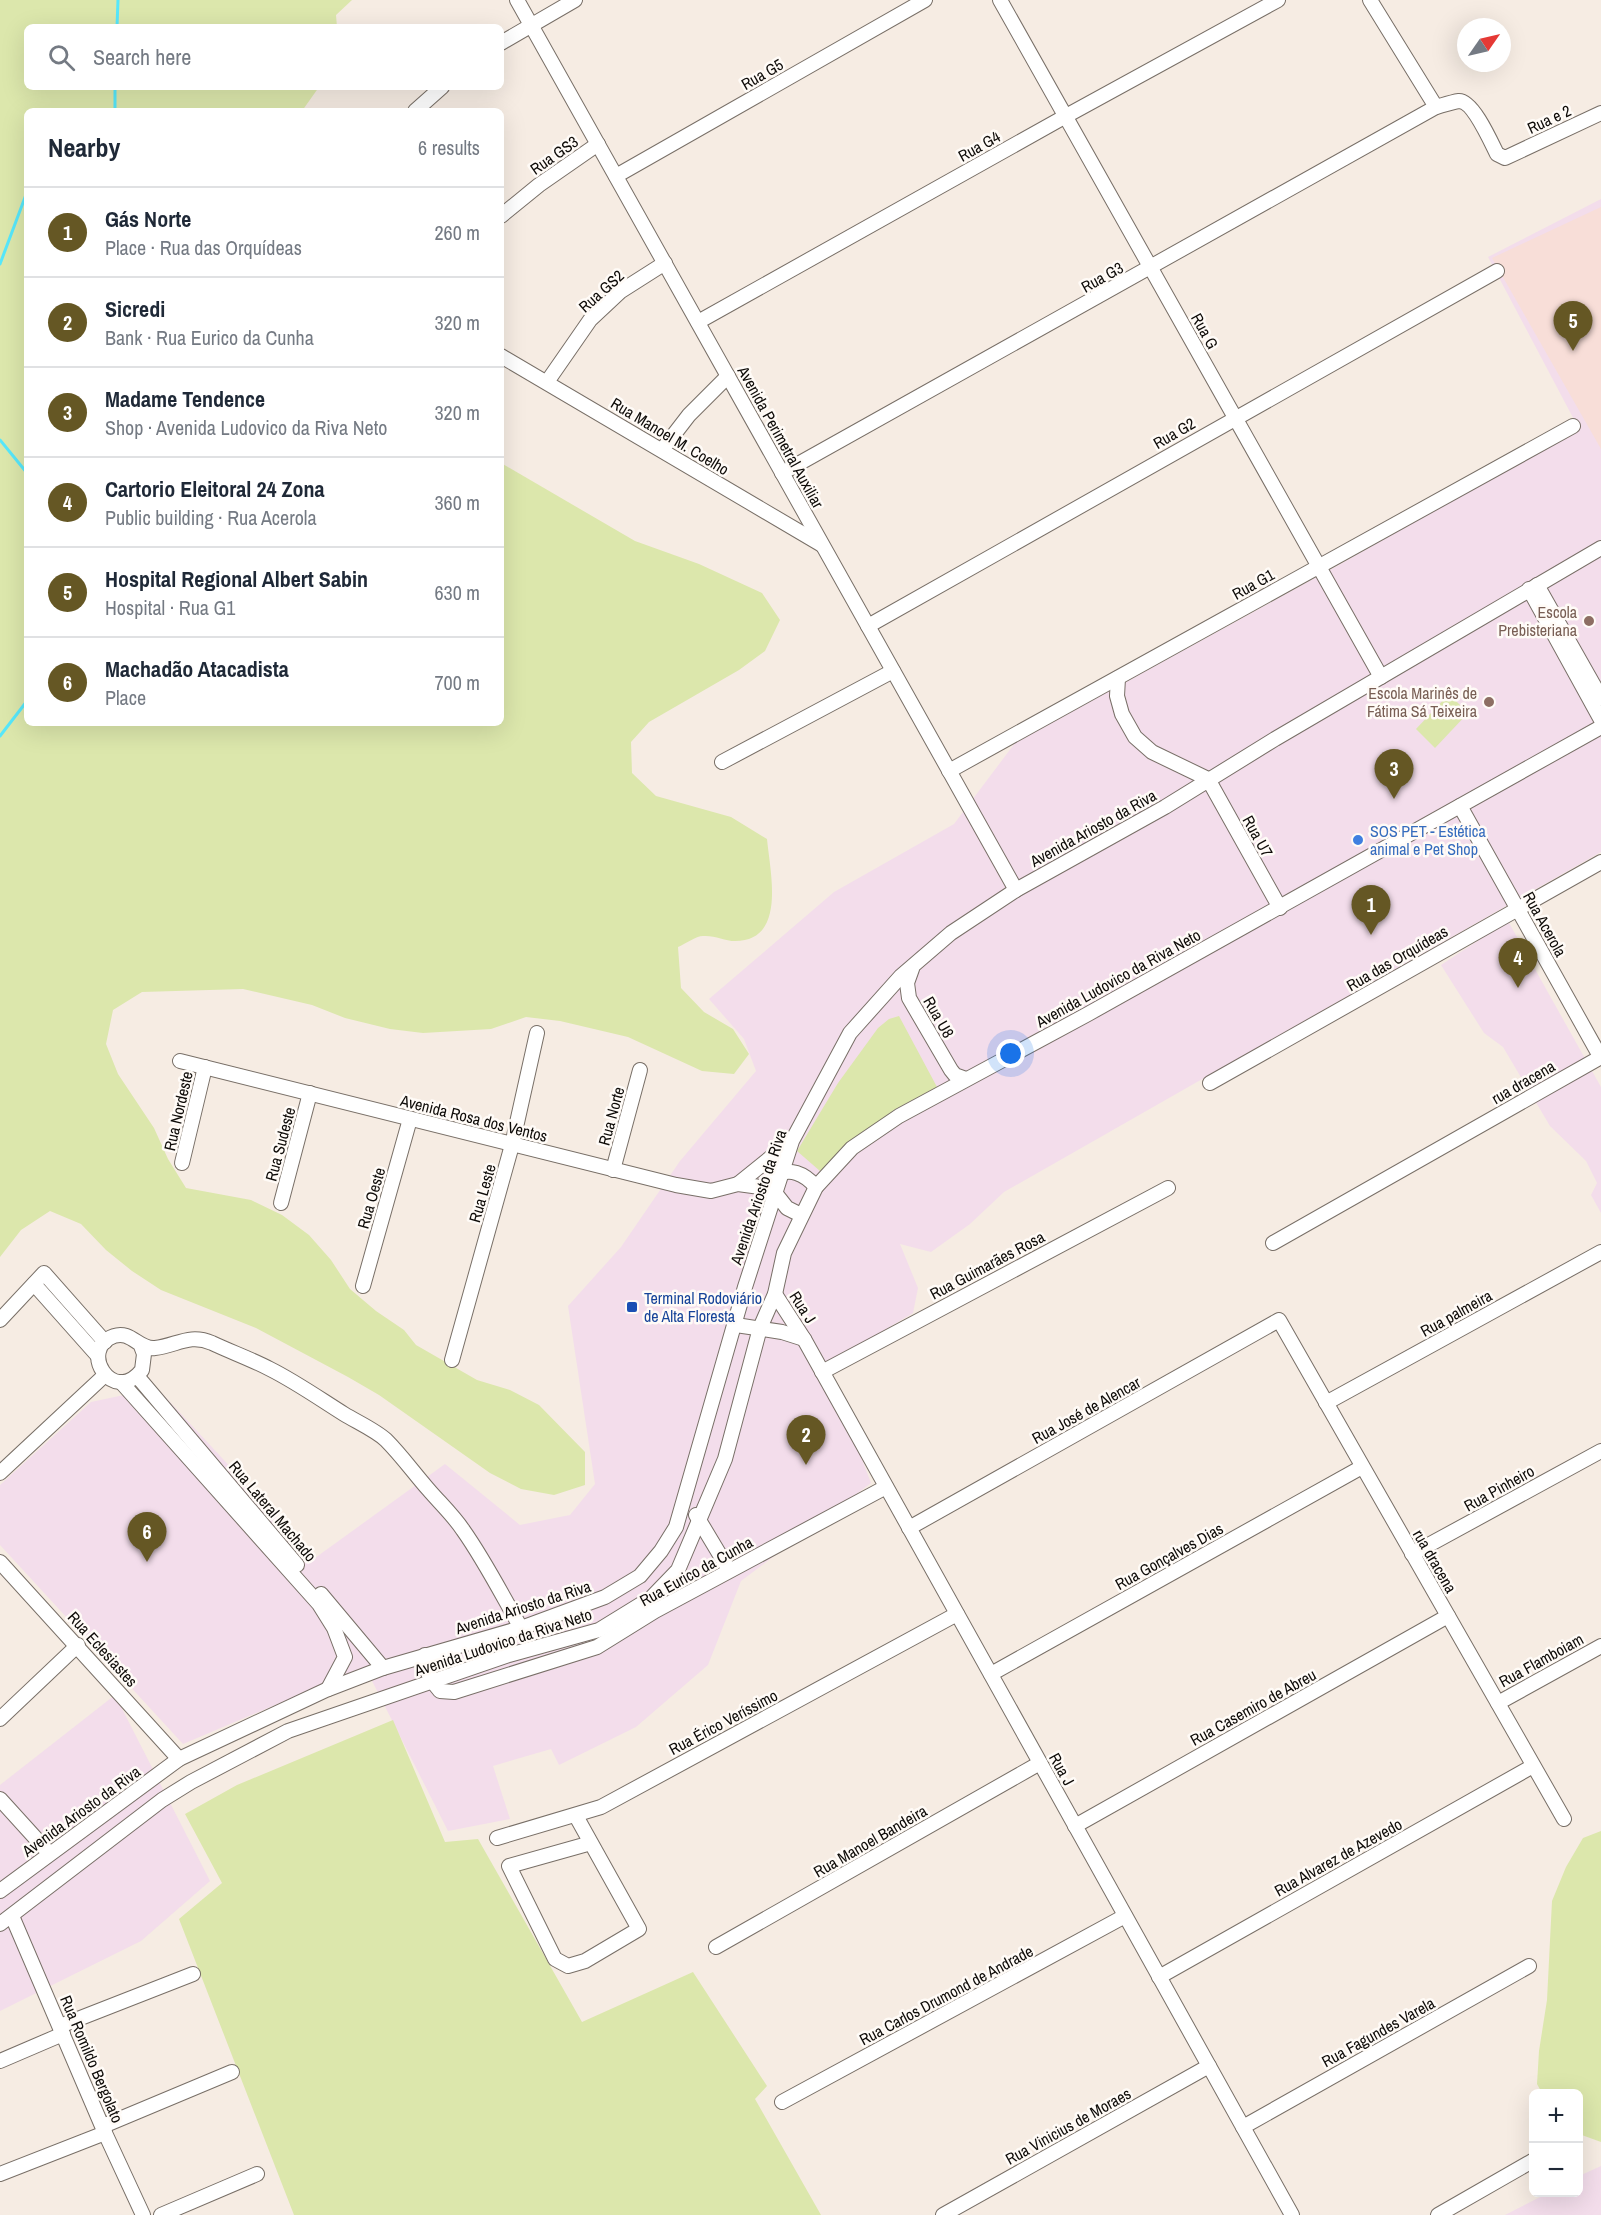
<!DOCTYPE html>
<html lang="en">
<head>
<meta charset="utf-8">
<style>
  :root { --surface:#fff; --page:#f6f6f7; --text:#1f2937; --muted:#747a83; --line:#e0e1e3; --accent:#655724 }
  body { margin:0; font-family:"Archivo Narrow",sans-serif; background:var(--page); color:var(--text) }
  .controls { position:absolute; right:18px; bottom:18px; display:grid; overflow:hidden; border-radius:9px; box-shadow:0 6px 24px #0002 }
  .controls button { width:54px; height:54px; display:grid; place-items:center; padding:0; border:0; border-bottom:2px solid var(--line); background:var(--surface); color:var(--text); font:30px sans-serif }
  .compass { position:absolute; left:1457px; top:18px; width:54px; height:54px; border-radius:50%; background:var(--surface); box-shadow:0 6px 24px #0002; rotate:56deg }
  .you { position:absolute; left:1011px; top:1054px; width:21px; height:21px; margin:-15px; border:4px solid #fff; border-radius:50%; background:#1a73e8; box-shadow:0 0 0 9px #1a73e833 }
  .badge { display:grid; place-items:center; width:39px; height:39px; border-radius:50%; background:var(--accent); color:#fff; font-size:20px; font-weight:700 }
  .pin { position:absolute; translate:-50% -50px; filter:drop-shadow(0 2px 3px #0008) }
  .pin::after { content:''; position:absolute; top:32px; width:21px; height:18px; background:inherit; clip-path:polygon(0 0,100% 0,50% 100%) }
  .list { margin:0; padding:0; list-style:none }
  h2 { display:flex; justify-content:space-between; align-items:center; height:78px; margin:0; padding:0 24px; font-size:26px }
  h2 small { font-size:20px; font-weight:400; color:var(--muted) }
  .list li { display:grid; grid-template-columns:39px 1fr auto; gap:18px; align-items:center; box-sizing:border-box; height:90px; padding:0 24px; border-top:2px solid var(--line) }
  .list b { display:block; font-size:22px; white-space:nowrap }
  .list p { margin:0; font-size:20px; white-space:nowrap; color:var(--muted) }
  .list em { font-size:20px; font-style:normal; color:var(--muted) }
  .icon { flex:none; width:33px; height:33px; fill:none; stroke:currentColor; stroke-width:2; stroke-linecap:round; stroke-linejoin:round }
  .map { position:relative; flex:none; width:1601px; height:2215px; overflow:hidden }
  .search { position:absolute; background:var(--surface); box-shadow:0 6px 24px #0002; left:24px; top:24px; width:480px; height:66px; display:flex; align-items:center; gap:15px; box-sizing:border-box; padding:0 21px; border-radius:9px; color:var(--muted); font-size:22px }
  .panel { position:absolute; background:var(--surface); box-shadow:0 6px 24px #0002; left:24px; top:108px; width:480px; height:618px; border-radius:9px }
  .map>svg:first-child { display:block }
  .commercial { fill:#f3ddeb }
  .medical { fill:#f8ded8 }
  .green { fill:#dce7ac }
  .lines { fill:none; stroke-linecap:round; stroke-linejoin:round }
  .stream { stroke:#57e7fa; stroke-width:3 }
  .minor-casing { stroke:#786f67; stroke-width:16 }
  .minor { stroke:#fff; stroke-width:14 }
  .education-dot { fill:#8d6e63; stroke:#fffbf7; stroke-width:2 }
  .shop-dot { fill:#3f7fe0; stroke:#fffbf7; stroke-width:2 }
  .transit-dot { fill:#1a4fb4; stroke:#fffbf7; stroke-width:2 }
  .labels { text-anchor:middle; stroke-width:5; stroke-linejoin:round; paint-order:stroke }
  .street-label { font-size:16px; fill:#0e0b08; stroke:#fffbf7 }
  .education-label { font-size:16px; fill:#785e54; stroke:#fffbf7; text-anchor:end }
  .shop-label { font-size:16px; fill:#366cbe; stroke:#fffbf7; text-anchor:start }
  .transit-label { font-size:16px; fill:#164399; stroke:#fffbf7; text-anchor:start }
</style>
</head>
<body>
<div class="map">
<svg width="1601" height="2215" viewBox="0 0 1601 2215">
  <rect width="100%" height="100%" fill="#f6ece3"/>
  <g class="commercial">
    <path d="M1601 199V852L1004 1192 970 1224 931 1252 900 1244 918 1288 913 1313 826 1365 871 1483 741 1581 708 1665 636 1727 559 1765 551 1749 493 1766 510 1819 448 1831 365 1667 183 1744 0 1545V1485L91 1402 157 1388 315 1558 445 1464 520 1525 570 1515 595 1484 568 1306 621 1247 680 1161 756 1071 744 1039 709 999 834 892 954 824 1015 743 1337 566 1579 429 1488 257Z"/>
    <path d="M1508 921 1601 1087V1213L1591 1195 1597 1183 1586 1161 1550 1126 1503 1047 1484 1033 1441 965Z"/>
    <path d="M115 1695 210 1881 141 1941 0 2011V1785Z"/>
    <path d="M1601 2166V2215H1505L1548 2193 1578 2192 1579 2176Z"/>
  </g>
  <path class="medical" d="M1601 207V449L1492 258Z"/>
  <g class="green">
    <path d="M0 0H352L336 15 337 27H27V87H319L302 111H27V723H501V463L635 541 699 564 762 593 780 620 765 651 739 670 649 722 631 742 632 773 656 796 731 817 767 839C770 872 787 941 735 941 725 941 714 935 703 936 696 936 685 944 678 947L681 988 704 1012 733 1029 749 1054 734 1074 702 1071 628 1037 560 1021 526 1017 491 1029 423 1033 390 1029 345 1018 312 1005 243 989 142 992 113 1010 106 1044 118 1074 154 1128 168 1159 186 1188 251 1200 282 1215 309 1235 331 1260 350 1289 376 1311 404 1330 416 1345 477 1380 510 1390 539 1405 585 1452V1485L554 1495 521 1489 490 1473 379 1395 348 1377 256 1328 161 1290 132 1271 106 1250 81 1224 50 1211 21 1230 0 1257Z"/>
    <path d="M1449 694 1468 713 1435 748 1416 729Z"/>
    <path d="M899 1016 937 1087 894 1110 820 1171 797 1151 838 1083 878 1028 889 1019Z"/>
    <path d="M393 1720 445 1842 478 1839 582 2022 693 1972 767 2086 755 2099 821 2215H294L179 1919 222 1883 185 1814 237 1785Z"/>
    <path d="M1601 1831V2142L1579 2134 1578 2094 1542 2093 1537 2084 1539 2051 1547 2000 1552 1901 1566 1867 1583 1838Z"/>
  </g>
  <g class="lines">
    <g class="stream">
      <path d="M117 27 118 0"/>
      <path d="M115 111V87"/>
      <path d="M0 264 27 192"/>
      <path d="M0 440 27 473"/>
      <path d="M0 736 27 701"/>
    </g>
    <defs>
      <g id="minor">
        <path d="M517 0 1016 890"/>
        <path d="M1000 0 1381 677"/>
        <path d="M1370 0 1436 107"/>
        <path d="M501 43 575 0"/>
        <path d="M415 111 442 87"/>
        <path d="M616 176 925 0"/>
        <path d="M501 216 539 185 598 144"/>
        <path d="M698 322 1066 116 1278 0"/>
        <path d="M501 356 822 545"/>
        <path d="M547 382 590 320 621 291 665 263"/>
        <path d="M662 450 689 415 728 376"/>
        <path d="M782 473 1436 107C1443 105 1452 102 1459 101 1473 101 1491 142 1497 154L1505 158 1601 113"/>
        <path d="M1537 585 1601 698"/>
        <path d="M1529 589 1601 720"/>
        <path d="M868 626 1497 271"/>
        <path d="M1118 678 1117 696 1122 714 1135 737 1152 752 1208 779 1280 908"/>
        <path d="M722 762 893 671"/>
        <path d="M949 771 1573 426"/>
        <path d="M1460 806 1601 1058"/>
        <path d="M912 969 907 983 909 998 951 1070 955 1075 966 1079"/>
        <path d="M180 1061 676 1185 711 1191 738 1184 760 1187 776 1194 787 1208 801 1215"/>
        <path d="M1210 1083 1601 862"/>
        <path d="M182 1163 205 1067"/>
        <path d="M613 1170 640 1070"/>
        <path d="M774 1177C789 1166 805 1174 816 1187"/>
        <path d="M738 1184 790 1142"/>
        <path d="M281 1203 310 1093"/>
        <path d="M1273 1243 1601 1057"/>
        <path d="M34 1284 98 1356"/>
        <path d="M363 1286 410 1119"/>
        <path d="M775 1294 804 1339 1292 2215"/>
        <path d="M0 1320 44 1273 105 1342"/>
        <path d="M736 1325 782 1332 804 1339"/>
        <path d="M141 1346 144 1354 142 1370C113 1407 77 1349 114 1336 131 1330 139 1350 155 1348 176 1346 189 1333 212 1343 231 1352 251 1359 270 1369 296 1382 320 1399 344 1414 357 1422 375 1430 386 1440 401 1455 414 1473 428 1489 439 1502 453 1515 463 1530 485 1561 502 1595 521 1628"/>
        <path d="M452 1360 512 1145 537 1033"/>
        <path d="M822 1372 1168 1188"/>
        <path d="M137 1376 297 1565"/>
        <path d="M121 1382 319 1604 334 1628 345 1657 328 1689"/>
        <path d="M1326 1403 1601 1252"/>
        <path d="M0 1473 105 1375"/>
        <path d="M696 1515 729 1570"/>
        <path d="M909 1528 1279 1320 1564 1819"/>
        <path d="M1412 1554 1601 1451"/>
        <path d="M0 1562 179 1759"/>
        <path d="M321 1594 383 1668"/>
        <path d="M425 1655C425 1671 430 1679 440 1691L454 1692 597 1647 655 1611 886 1487"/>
        <path d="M991 1674 1362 1467"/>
        <path d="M1498 1703 1601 1646"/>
        <path d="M0 1719 78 1645"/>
        <path d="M0 1799 49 1853"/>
        <path d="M576 1816 639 1929 585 1961 568 1966 555 1959 509 1866 591 1843"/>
        <path d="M1075 1826 1448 1616"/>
        <path d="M497 1838 601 1807 957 1614"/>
        <path d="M0 1891 179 1759 326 1690 383 1668 521 1628 605 1597 640 1576 661 1551 676 1527 745 1287 792 1141 850 1033 901 976 951 933 1016 890 1165 807 1275 739 1601 548"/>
        <path d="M12 1916 105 2133 143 2215"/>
        <path d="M0 1924 162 1800 191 1782 288 1731 509 1655 599 1630 651 1598 678 1570 725 1459 760 1328 775 1294 784 1253 816 1187 852 1148 899 1116 1088 1014 1601 727"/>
        <path d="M716 1947 1040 1763"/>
        <path d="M1159 1977 1533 1766"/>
        <path d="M60 2026 193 1974"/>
        <path d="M0 2061 63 2034"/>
        <path d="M782 2102 1125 1916"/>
        <path d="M103 2126 232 2072"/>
        <path d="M1243 2127 1529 1966"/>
        <path d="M0 2174 105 2133"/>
        <path d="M161 2215 257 2174"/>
        <path d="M943 2215 1209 2066"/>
        <path d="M1438 2215 1534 2160"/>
      </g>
    </defs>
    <use href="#minor" class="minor-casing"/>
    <use href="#minor" class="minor"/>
  </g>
  <g class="education-dot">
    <circle cx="1589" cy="621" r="6"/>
    <circle cx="1489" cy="702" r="6"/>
  </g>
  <circle class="shop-dot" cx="1358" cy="840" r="6"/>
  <rect class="transit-dot" x="626" y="1301" width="12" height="12" rx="3"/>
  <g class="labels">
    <g class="street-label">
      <text transform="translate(762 74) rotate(-30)" y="6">Rua G5</text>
      <text transform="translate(1549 119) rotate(-25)" y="6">Rua e 2</text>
      <text transform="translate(979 146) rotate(-29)" y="6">Rua G4</text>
      <text transform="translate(554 155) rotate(-35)" y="6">Rua GS3</text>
      <text transform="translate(1102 277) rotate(-29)" y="6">Rua G3</text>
      <text transform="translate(601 291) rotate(-42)" y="6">Rua GS2</text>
      <text transform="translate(1205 331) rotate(61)" y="6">Rua G</text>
      <text transform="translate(1174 433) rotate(-30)" y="6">Rua G2</text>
      <text transform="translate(670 436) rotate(31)" y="6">Rua Manoel M. Coelho</text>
      <text transform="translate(781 437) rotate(61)" y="6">Avenida Perimetral Auxiliar</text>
      <text transform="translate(1253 584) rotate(-29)" y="6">Rua G1</text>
      <text transform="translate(1093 828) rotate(-29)" y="6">Avenida Ariosto da Riva</text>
      <text transform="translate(1258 836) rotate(61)" y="6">Rua U7</text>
      <text transform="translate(1545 924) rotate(61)" y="6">Rua Acerola</text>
      <text transform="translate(1397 958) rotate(-30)" y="6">Rua das Orquídeas</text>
      <text transform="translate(1118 978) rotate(-29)" y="6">Avenida Ludovico da Riva Neto</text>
      <text transform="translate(939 1017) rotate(60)" y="6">Rua U8</text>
      <text transform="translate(1523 1082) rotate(-30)" y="6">rua dracena</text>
      <text transform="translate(178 1111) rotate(-77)" y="6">Rua Nordeste</text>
      <text transform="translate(611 1116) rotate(-75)" y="6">Rua Norte</text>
      <text transform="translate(474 1118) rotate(14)" y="6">Avenida Rosa dos Ventos</text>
      <text transform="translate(280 1144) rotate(-75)" y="6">Rua Sudeste</text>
      <text transform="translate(482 1193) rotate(-74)" y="6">Rua Leste</text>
      <text transform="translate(758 1197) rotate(-71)" y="6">Avenida Ariosto da Riva</text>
      <text transform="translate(371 1198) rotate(-74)" y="6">Rua Oeste</text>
      <text transform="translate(987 1265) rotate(-28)" y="6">Rua Guimarães Rosa</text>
      <text transform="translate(803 1307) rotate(57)" y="6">Rua J</text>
      <text transform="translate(1456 1313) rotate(-29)" y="6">Rua palmeira</text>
      <text transform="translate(1086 1410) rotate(-29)" y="6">Rua José de Alencar</text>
      <text transform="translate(1499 1488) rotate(-29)" y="6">Rua Pinheiro</text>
      <text transform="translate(273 1511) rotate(50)" y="6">Rua Lateral Machado</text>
      <text transform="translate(1169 1556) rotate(-29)" y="6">Rua Gonçalves Dias</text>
      <text transform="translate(1435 1561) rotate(60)" y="6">rua dracena</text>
      <text transform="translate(696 1571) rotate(-29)" y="6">Rua Eurico da Cunha</text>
      <text transform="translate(523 1607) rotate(-18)" y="6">Avenida Ariosto da Riva</text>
      <text transform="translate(503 1642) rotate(-18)" y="6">Avenida Ludovico da Riva Neto</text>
      <text transform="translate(103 1649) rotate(48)" y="6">Rua Eclesiastes</text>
      <text transform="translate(1541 1660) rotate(-29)" y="6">Rua Flamboiam</text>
      <text transform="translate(1253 1707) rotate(-29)" y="6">Rua Casemiro de Abreu</text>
      <text transform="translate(723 1722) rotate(-28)" y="6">Rua Érico Veríssimo</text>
      <text transform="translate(1062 1769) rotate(61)" y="6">Rua J</text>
      <text transform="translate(81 1811) rotate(-36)" y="6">Avenida Ariosto da Riva</text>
      <text transform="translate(870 1841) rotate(-30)" y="6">Rua Manoel Bandeira</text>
      <text transform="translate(1338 1857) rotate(-29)" y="6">Rua Alvarez de Azevedo</text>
      <text transform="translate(946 1995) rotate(-28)" y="6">Rua Carlos Drumond de Andrade</text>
      <text transform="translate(1378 2032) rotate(-29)" y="6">Rua Fagundes Varela</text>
      <text transform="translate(92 2059) rotate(67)" y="6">Rua Romildo Bergolato</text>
      <text transform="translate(1068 2126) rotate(-29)" y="6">Rua Vinicius de Moraes</text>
    </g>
    <g class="education-label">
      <text x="1577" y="618">Escola<tspan x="1577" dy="18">Prebisteriana</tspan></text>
      <text x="1477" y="699">Escola Marinês de<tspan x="1477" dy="18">Fátima Sá Teixeira</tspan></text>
    </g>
    <g class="shop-label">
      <text x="1370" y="837">SOS PET - Estética<tspan x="1370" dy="18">animal e Pet Shop</tspan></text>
    </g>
    <g class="transit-label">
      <text x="644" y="1304">Terminal Rodoviário<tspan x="644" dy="18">de Alta Floresta</tspan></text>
    </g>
  </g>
</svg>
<div class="controls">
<button>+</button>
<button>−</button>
</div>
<svg class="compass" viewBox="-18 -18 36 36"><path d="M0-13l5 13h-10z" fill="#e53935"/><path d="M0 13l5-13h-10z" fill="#747a83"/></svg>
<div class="you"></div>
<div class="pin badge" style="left:1371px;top:935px">1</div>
<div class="pin badge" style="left:806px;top:1465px">2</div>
<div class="pin badge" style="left:1394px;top:799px">3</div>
<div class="pin badge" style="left:1518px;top:988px">4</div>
<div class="pin badge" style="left:1573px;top:351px">5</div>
<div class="pin badge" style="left:147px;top:1562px">6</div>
<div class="search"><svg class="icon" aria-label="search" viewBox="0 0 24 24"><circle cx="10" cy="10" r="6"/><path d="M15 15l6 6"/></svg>Search here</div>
<section class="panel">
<h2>Nearby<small>6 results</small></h2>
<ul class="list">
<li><span class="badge">1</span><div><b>Gás Norte</b><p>Place · Rua das Orquídeas</p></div><em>260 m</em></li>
<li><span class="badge">2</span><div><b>Sicredi</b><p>Bank · Rua Eurico da Cunha</p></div><em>320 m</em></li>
<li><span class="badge">3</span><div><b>Madame Tendence</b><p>Shop · Avenida Ludovico da Riva Neto</p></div><em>320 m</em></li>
<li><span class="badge">4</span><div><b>Cartorio Eleitoral 24 Zona</b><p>Public building · Rua Acerola</p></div><em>360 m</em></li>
<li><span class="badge">5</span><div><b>Hospital Regional Albert Sabin</b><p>Hospital · Rua G1</p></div><em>630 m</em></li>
<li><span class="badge">6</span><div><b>Machadão Atacadista</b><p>Place</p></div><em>700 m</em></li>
</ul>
</section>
</div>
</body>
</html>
